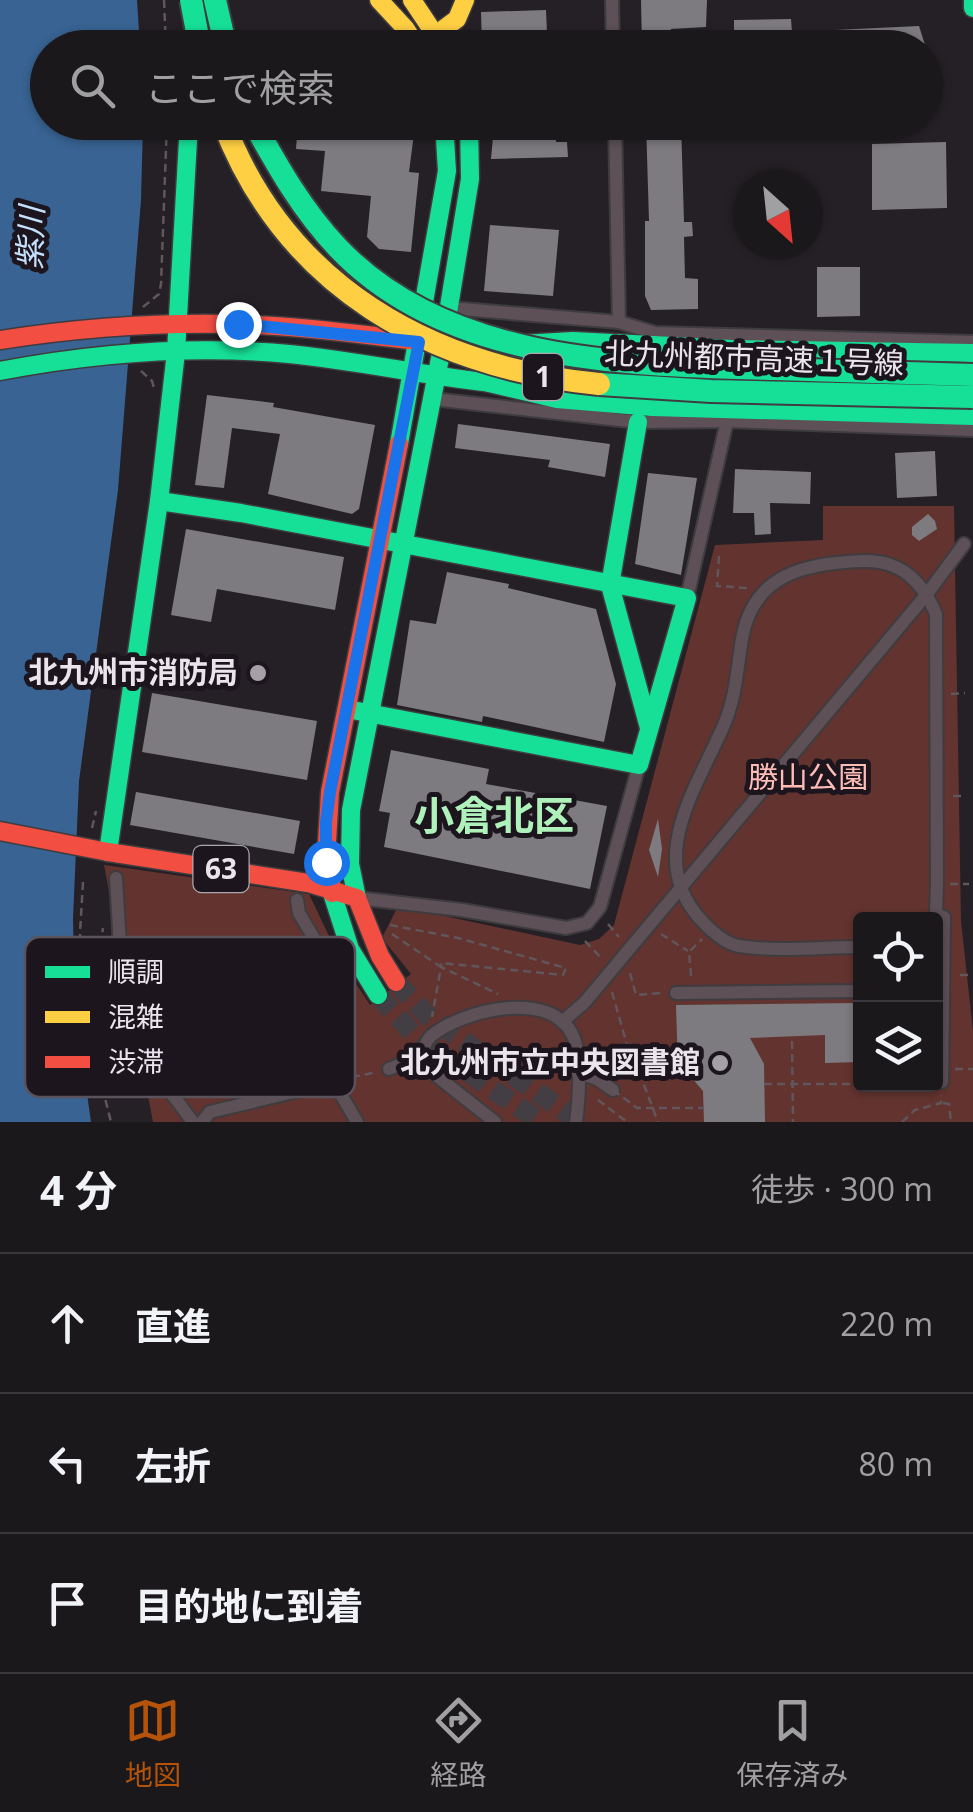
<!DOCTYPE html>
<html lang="ja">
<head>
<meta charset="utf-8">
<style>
  :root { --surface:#1b181c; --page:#282529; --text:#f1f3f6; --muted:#a0a0a3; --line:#39373b; --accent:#b45309 }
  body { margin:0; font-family:"Open Sans","Noto Sans JP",sans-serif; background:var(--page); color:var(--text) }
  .controls { position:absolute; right:30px; bottom:30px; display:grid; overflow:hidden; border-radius:10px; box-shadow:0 2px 8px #0004 }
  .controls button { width:90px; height:90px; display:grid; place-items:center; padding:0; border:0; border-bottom:2px solid var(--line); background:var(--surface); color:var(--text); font:50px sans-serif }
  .compass { position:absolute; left:733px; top:170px; width:90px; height:90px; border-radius:50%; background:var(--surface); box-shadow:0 2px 8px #0004; rotate:153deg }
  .stop { position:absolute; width:30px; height:30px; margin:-22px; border:8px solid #1a73e8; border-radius:50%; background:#fff }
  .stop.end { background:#1a73e8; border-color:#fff; box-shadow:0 2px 10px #0008 }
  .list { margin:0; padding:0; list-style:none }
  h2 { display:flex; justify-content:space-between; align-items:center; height:130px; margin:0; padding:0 40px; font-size:42px }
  h2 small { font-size:32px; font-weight:400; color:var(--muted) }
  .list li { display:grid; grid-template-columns:65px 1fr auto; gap:30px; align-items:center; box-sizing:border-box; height:140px; padding:0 40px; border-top:2px solid var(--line) }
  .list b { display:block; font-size:38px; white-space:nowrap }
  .list em { font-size:32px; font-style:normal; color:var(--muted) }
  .icon { flex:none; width:55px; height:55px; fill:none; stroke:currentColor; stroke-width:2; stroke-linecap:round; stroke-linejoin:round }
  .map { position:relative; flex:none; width:973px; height:1122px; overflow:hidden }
  .search { position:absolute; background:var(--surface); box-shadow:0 2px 8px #0004; left:30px; right:30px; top:30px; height:110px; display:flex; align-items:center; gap:25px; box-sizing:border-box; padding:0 35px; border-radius:55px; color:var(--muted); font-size:38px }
  .sheet { height:550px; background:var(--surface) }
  nav { display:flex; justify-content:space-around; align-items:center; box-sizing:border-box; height:140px; border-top:2px solid var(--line); background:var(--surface); font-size:28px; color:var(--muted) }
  nav a { display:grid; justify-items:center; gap:5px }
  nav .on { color:var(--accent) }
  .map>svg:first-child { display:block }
  .green { fill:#63332f; fill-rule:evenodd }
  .water { fill:#386392 }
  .building { fill:#7d7b80 }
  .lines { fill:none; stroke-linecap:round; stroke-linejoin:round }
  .primary-tunnel { stroke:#423e43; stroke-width:20; stroke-dasharray:20 10; stroke-linecap:butt }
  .street-casing { stroke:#3f3c40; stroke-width:16 }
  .fast-casing { stroke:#3f3c40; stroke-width:21 }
  .slow-casing { stroke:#3f3c40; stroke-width:21 }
  .jam-casing { stroke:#3f3c40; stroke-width:21 }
  .path { stroke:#60565b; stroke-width:2.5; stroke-dasharray:8 5; stroke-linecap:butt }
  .street { stroke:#5d5057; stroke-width:12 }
  .fast { stroke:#16e098; stroke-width:18 }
  .slow { stroke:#ffcf43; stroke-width:18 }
  .jam { stroke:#f24e42; stroke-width:18 }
  .street-bridge-casing { stroke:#3f3c40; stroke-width:16; stroke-linecap:butt }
  .fast-bridge-casing { stroke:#3f3c40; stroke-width:26; stroke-linecap:butt }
  .slow-bridge-casing { stroke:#3f3c40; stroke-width:26; stroke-linecap:butt }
  .path-bridge { stroke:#60565b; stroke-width:2.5; stroke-dasharray:8 5; stroke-linecap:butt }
  .street-bridge { stroke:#5d5057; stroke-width:12 }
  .fast-bridge { stroke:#16e098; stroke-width:22 }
  .slow-bridge { stroke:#ffcf43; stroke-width:22 }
  .route { stroke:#1a73e8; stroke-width:12 }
  .poi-dot { fill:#a5a0a6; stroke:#1c151e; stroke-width:4 }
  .labels { text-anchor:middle; stroke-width:10; stroke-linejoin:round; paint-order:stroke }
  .shield { fill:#1c151e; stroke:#aca7ae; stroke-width:2.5 }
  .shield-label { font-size:28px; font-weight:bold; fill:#eae5ec }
  .street-label { font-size:30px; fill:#eae5ec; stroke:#1c151e }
  .poi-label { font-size:30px; font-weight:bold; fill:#eae5ec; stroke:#1c151e; text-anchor:end }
  .park-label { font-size:30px; fill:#fdbcb5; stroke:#1c151e }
  .water-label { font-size:32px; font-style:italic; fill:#c4e0fd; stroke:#1c151e }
  .district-label { font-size:40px; font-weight:bold; fill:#aef1ba; stroke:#1c151e }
  .key { fill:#1c151e; stroke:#5a535c; stroke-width:2.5 }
  .key-label { font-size:28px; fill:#eae5ec }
</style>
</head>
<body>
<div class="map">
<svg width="973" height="1122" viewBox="0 0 973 1122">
  <rect width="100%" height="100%" fill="#242025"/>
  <path class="green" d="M823 506H954L961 921 973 1031V1122H153L104 865 309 894 340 959 370 1005 411 974 382 938 398 906 580 945 599 939 614 925 715 545 823 540ZM860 919H936V1084H860Z"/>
  <path class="water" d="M0 0H137L140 47 48 48V122L143 123 141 200 118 490 79 781 73 919 75 1008 91 1122H0Z"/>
  <g class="building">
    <path d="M641 0H707L706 27 671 29V48H642Z"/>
    <path d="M546 10 547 33 527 34 528 46 482 48 481 12Z"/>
    <path d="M791 19 792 32 919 26 926 48H734V20Z"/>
    <path d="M298 122 415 126 409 172 419 173 411 252 379 249 367 237 371 196 321 191 325 151 296 149Z"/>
    <path d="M646 122H681L684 222H692L693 236 684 237 685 278 698 279V309L651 310 645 296V221H649Z"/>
    <path d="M555 123 556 142H567L568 157 491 159 494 126Z"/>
    <path d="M946 142 947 208 872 210V144Z"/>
    <path d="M490 225 559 230 553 296 484 291Z"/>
    <path d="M817 267H860V316L817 317Z"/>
    <path d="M207 395 274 403 273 407 375 425 359 509 352 514 268 494 280 434 232 428 224 488 195 485Z"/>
    <path d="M458 424 610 444 605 477 548 467 550 460 455 448Z"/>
    <path d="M935 451 937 496 897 498 895 453Z"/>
    <path d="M735 469 811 472 810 504 770 503 771 534 755 535 754 513H733Z"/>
    <path d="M648 473 697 478 681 575 635 564Z"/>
    <path d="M928 514 935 521 937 529 919 541 912 535V527Z"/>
    <path d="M186 529 344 557 335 610 217 589 211 622 171 615Z"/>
    <path d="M447 572 509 584 508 588 596 609 616 684 604 742 483 716 482 722 397 705 410 620 436 624Z"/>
    <path d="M152 693 317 721 307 780 142 752Z"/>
    <path d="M391 750 489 769 486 784 607 806 590 889 384 847 390 813 379 811Z"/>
    <path d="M136 792 300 821 294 854 130 825Z"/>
    <path d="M658 819 662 849 658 877 649 850Z"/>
    <path d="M860 1003V1062L825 1063V1035L750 1038 764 1064 765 1122H704L703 1091 691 1077 693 1067H678L676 1005Z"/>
  </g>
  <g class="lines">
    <g class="primary-tunnel">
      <path d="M396 982 429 1017 580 1122"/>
      <path d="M378 995 417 1038 541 1122"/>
    </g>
    <defs>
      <g id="street">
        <path d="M612 0 613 48"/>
        <path d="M615 122 619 322"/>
        <path d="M449 308 619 322 655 333 973 342"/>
        <path d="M433 399 638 422 727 421 973 430"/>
        <path d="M687 598 727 421"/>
        <path d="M116 878 125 1032 193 1122"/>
        <path d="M357 898 462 910 566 928 587 923 600 907 639 765"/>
        <path d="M297 900 299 913 322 952 339 1091"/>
        <path d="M936 914 944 917 942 1082"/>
        <path d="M636 941 927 594 964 544"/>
        <path d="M860 947C821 947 778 952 739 946 726 944 711 931 702 921 645 860 695 791 723 727 736 698 737 669 742 639 753 573 807 563 863 561 901 560 922 581 936 614L937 884 936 914 932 919"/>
        <path d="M676 993 860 991"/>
        <path d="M562 1022 585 1002"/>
        <path d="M389 1069 420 1056"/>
        <path d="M577 1072 597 1079 613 1090"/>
        <path d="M202 1122 210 1112 310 1088 339 1091 357 1122"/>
        <path d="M495 1122 438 1077 420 1056C423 1049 426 1041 431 1036 462 1010 552 988 573 1036 582 1055 579 1101 576 1122"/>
      </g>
      <g id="fast">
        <path d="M973 0V8"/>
        <path d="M486 346 573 341 732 349 973 353"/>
        <path d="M0 371C95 353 192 345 289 354 360 361 430 377 501 384"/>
        <path d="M489 383 557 399 652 407 973 416"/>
        <path d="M638 422 610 585 649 728"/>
        <path d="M399 444 447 171 444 122"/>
        <path d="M159 501 241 513 687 598 639 765 347 709"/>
        <path d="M108 852 159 501 176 352 189 122"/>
        <path d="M332 893 350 949 378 995"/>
        <path d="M357 898 350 864 351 810 443 343 470 179 469 122"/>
      </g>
      <g id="slow">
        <path d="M379 0 405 28 418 48 457 19 465 0"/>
        <path d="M412 0 444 48"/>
      </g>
      <g id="jam">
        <path d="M0 340C85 327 170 321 256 325 310 327 364 335 418 341"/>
        <path d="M0 831 108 852 308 883 357 898 380 956 396 982"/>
        <path d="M332 893 327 842 330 792 399 444"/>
      </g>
    </defs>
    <use href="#street" class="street-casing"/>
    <use href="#fast" class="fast-casing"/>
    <use href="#slow" class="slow-casing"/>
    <use href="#jam" class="jam-casing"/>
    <g class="path">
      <path d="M164 0 166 48"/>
      <path d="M143 307 159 294 161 284 167 122"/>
      <path d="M141 371 152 381 154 388"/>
      <path d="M719 556 717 586 748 588"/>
      <path d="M951 694 965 693"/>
      <path d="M953 796H966"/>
      <path d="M92 828 96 811"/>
      <path d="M83 882 80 933 82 1006 111 1122"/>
      <path d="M950 884H969"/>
      <path d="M608 924 619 937"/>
      <path d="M390 925 458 938 566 968 563 975 441 963V967L498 994"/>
      <path d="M392 934 441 967 432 1017"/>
      <path d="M661 934 688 951"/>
      <path d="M585 941 603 960"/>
      <path d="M630 973 636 995 660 993"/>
      <path d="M960 975H973"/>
      <path d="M691 976 689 952 702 939"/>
      <path d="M612 992 627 1045 634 1044 644 1085 658 1122"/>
      <path d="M83 1005 93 996 103 928"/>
      <path d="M792 1041 793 1122"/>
      <path d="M955 1069H973"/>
      <path d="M352 1077 373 1073"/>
      <path d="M764 1084H860"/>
      <path d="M598 1100 627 1122"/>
      <path d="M943 1103 949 1104 951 1122"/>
      <path d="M902 1122 915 1110 941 1103V1095"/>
    </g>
    <use href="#street" class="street"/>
    <use href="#fast" class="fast"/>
    <use href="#slow" class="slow"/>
    <use href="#jam" class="jam"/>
    <defs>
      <path id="street-bridge" d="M585 1002 636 941"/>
      <g id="fast-bridge">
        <path d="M191 0 200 48"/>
        <path d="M215 0 226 48"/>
        <path d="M253 122C278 167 302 210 338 248 447 363 628 365 775 369 841 371 907 373 973 375"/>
        <path d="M599 384 711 391 973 397"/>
      </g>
      <path id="slow-bridge" d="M223 122C286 287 430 367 599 384"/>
    </defs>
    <use href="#street-bridge" class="street-bridge-casing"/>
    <use href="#fast-bridge" class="fast-bridge-casing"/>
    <use href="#slow-bridge" class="slow-bridge-casing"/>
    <path class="path-bridge" d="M613 1090 637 1108H704"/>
    <use href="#street-bridge" class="street-bridge"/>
    <use href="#fast-bridge" class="fast-bridge"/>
    <use href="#slow-bridge" class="slow-bridge"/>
  </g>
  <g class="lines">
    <path class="route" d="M238 324 419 342 330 792 326 822V862"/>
  </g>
  <g class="poi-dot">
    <circle cx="258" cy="673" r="10"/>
    <circle cx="720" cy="1063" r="10"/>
  </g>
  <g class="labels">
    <g class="shield">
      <rect x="523" y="354" width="40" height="46" rx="8"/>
      <rect x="193.5" y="846" width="55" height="46" rx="8"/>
    </g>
    <g class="shield-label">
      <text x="543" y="387">1</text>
      <text x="221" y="879">63</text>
    </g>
    <g class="street-label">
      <text transform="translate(754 359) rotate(2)" y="10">北九州都市高速１号線</text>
    </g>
    <g class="poi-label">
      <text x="238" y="683">北九州市消防局</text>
      <text x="700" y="1073">北九州市立中央図書館</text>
    </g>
    <g class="park-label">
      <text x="808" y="788">勝山公園</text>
    </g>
    <g class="water-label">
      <text transform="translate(31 238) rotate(-88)" y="11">紫川</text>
    </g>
    <g class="district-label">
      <text x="494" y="830">小倉北区</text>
    </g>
  </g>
  <rect x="25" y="937" width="330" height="160" rx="15" class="key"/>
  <rect x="45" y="966" width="45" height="12" fill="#16e098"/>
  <rect x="45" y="1011" width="45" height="12" fill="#ffcf43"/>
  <rect x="45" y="1056" width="45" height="12" fill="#f24e42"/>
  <g class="key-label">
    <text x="108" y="982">順調</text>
    <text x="108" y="1027">混雑</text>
    <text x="108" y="1072">渋滞</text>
  </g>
</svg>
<div class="controls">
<button><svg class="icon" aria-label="locate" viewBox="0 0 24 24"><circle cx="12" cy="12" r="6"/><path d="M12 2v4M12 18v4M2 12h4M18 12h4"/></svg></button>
<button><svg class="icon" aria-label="layers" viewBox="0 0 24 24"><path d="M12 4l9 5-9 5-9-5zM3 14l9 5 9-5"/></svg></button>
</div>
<svg class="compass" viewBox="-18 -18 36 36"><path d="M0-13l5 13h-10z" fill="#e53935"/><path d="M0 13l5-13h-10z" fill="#a0a0a3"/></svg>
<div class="stop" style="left:326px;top:862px"></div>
<div class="stop end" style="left:238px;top:324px"></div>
<div class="search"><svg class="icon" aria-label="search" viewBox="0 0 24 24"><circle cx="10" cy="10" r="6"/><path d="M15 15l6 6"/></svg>ここで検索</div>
</div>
<section class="sheet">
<h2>4 分<small>徒歩 · 300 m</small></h2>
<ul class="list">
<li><svg class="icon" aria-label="ahead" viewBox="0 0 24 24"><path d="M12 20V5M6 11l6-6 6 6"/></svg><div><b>直進</b></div><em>220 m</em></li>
<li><svg class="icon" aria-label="left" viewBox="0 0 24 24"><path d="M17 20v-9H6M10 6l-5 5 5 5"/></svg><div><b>左折</b></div><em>80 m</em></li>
<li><svg class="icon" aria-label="arrive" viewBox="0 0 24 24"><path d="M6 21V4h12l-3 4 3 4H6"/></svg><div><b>目的地に到着</b></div></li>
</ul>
</section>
<nav>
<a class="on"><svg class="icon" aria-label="map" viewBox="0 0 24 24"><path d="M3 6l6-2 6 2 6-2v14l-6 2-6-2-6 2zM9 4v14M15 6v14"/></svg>地図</a>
<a><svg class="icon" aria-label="directions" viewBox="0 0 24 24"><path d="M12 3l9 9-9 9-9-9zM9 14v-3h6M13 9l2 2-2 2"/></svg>経路</a>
<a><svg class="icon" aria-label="saved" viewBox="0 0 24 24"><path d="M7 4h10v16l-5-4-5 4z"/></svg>保存済み</a>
</nav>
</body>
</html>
